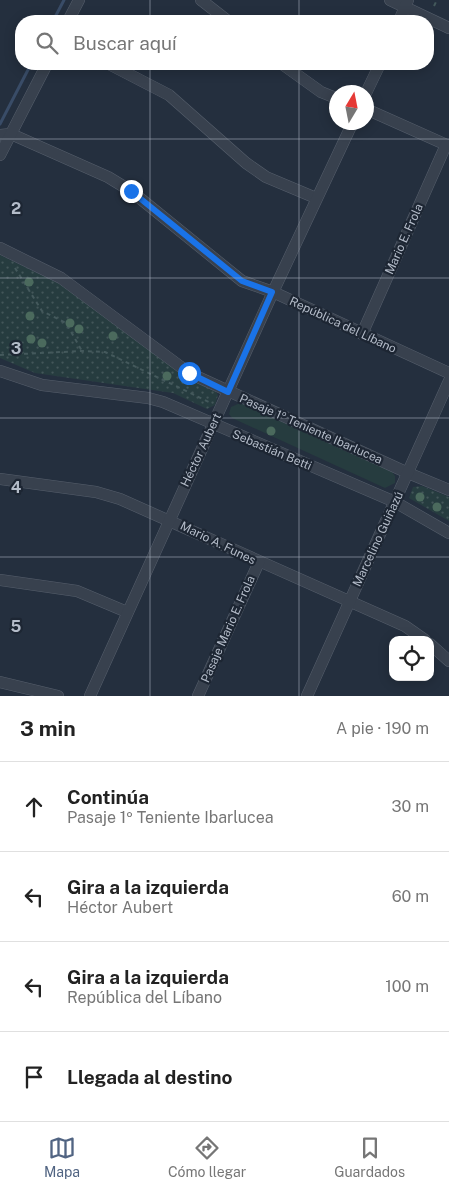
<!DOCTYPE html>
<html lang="es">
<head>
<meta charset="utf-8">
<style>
  :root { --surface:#fff; --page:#f6f6f6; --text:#222; --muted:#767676; --line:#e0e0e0; --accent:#516482 }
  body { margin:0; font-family:"Public Sans",sans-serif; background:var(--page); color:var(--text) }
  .controls { position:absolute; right:15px; bottom:15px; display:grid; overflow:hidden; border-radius:10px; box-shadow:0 2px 12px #0003 }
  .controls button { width:45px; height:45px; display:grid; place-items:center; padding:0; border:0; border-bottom:1px solid var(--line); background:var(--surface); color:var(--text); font:25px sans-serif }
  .compass { position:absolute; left:329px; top:85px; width:45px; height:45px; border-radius:50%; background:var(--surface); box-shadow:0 2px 12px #0003; rotate:10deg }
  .stop { position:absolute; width:15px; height:15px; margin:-11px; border:4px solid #1a73e8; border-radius:50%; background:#fff }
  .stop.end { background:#1a73e8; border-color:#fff; box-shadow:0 1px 5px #0008 }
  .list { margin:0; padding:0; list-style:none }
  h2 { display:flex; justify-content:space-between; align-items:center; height:65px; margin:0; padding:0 20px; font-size:21px }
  h2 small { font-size:16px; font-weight:400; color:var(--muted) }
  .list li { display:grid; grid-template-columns:32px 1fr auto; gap:15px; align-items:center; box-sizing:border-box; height:90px; padding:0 20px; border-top:1px solid var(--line) }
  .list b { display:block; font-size:19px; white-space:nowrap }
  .list p { margin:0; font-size:16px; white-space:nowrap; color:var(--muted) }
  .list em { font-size:16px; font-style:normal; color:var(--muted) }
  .icon { flex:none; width:28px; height:28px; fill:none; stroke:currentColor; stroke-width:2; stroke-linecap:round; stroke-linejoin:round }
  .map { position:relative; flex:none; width:449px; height:696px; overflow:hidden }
  .search { position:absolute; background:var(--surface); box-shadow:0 2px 12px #0003; left:15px; right:15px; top:15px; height:55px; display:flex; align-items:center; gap:12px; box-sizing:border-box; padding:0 18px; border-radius:20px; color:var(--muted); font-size:19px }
  .sheet { height:425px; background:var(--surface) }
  nav { display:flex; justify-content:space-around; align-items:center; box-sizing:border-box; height:70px; border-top:1px solid var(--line); background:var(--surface); font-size:14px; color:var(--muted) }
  nav a { display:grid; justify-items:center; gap:2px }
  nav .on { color:var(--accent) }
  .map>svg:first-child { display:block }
  .grass { fill:#263c3f }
  .park { fill:url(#park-dots) }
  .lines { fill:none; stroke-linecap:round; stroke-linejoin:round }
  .stream { stroke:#394c67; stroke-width:3 }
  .minor-casing { stroke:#565f6c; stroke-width:12 }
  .path { stroke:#44595c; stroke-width:2; stroke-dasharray:4 4; stroke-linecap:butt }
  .minor { stroke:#38414e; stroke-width:11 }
  .tree { fill:#4b6a5d }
  .route { stroke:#1a73e8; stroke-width:6 }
  .grid { fill:none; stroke:#b4bcc9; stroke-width:1; stroke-opacity:0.55 }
  .labels { text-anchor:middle; stroke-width:4.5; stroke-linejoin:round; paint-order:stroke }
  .street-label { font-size:12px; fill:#b4bcc9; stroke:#1d2633 }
  .grid-label { font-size:16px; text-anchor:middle; font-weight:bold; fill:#b4bcc9; stroke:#1d2633; stroke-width:4.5; stroke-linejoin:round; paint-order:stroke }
</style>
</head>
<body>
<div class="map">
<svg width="449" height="696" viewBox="0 0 449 696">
  <defs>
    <pattern id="park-dots" width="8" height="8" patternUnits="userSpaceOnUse" patternTransform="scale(1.25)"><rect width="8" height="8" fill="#263c3f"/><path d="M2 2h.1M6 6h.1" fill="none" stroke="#435659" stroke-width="1.8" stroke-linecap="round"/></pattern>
  </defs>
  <rect width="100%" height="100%" fill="#242f3e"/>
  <path class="grass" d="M240 403 392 472 395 476V483L385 488 232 418 229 414 231 407Z"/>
  <g class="park">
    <path d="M0 255 64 286 182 373 215 391 218 395 215 405 207 409 173 393 35 373 0 358Z"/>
    <path d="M422 486 449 497V521L409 498 413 487Z"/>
  </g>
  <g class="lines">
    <g class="stream">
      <path d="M53 21 64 0"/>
      <path d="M0 124 31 64"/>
    </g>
    <defs>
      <g id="minor">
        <path d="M201 0 228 21"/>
        <path d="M390 0 449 28"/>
        <path d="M68 21 79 0"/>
        <path d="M399 21 408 0"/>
        <path d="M109 64 169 95 246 163 266 177 316 198"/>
        <path d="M282 64 321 92 336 98"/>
        <path d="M366 93 380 64"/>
        <path d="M366 109 449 146"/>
        <path d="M0 135 11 134 108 177 131 191 242 281 273 292 449 373"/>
        <path d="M0 155 47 64"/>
        <path d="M0 248 61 278 189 373 408 473 449 490"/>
        <path d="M362 334 446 145"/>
        <path d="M0 371 42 385 148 398 163 402 395 502 449 533"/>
        <path d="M0 479 96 492 120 499 405 626 425 640"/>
        <path d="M0 580 77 591 127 612"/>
        <path d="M430 644 449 661"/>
        <path d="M0 682 58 696"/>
        <path d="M90 696 273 292 353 122"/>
        <path d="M198 696 259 562"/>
        <path d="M307 696 449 381"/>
      </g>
    </defs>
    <use href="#minor" class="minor-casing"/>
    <g class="path">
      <path d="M434 6 437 0"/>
      <path d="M15 268 42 311 66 323 82 351"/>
      <path d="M0 355 82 351 105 352 211 403"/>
    </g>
    <use href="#minor" class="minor"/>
  </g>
  <g class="tree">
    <circle cx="29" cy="282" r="4.5"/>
    <circle cx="30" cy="316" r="4.5"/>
    <circle cx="70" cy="323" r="4.5"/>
    <circle cx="79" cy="329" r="4.5"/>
    <circle cx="113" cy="336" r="4.5"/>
    <circle cx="31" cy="339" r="4.5"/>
    <circle cx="42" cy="343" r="4.5"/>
    <circle cx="167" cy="376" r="4.5"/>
    <circle cx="271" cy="431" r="4.5"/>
    <circle cx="420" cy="497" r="4.5"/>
    <circle cx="437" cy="507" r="4.5"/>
  </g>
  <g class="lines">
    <path class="route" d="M131 191 242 281 272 292 228 392 189 373"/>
  </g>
  <path class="grid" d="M150 0V21M299 0V21M150 64V696M299 64V696M0 139H449M0 278H449M0 418H449M0 557H449"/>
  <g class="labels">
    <g class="street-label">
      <text transform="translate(404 239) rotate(-66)" y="4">Mario E. Frola</text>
      <text transform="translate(343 325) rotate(25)" y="4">República del Líbano</text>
      <text transform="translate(311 429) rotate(24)" y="4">Pasaje 1º Teniente Ibarlucea</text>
      <text transform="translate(201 450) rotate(-65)" y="4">Héctor Aubert</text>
      <text transform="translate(272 450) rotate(23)" y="4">Sebastián Betti</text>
      <text transform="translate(378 539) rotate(-65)" y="4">Marcelino Guiñazú</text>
      <text transform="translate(218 543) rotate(26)" y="4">Mario A. Funes</text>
      <text transform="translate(228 629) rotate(-66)" y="4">Pasaje Mario E. Frola</text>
    </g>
  </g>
  <g class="grid-label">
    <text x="16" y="214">2</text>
    <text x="16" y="354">3</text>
    <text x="16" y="493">4</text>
    <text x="16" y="632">5</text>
  </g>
</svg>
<div class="controls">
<button><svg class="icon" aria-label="locate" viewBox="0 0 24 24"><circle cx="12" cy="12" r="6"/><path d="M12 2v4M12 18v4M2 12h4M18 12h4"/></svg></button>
</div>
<svg class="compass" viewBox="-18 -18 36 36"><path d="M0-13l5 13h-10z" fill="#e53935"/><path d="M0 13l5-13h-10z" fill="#767676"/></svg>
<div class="stop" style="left:189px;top:373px"></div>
<div class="stop end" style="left:131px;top:191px"></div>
<div class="search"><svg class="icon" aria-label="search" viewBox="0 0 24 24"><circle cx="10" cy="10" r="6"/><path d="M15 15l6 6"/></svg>Buscar aquí</div>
</div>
<section class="sheet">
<h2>3 min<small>A pie · 190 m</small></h2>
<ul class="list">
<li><svg class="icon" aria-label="ahead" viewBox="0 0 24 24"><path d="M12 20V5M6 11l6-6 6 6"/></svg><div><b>Continúa</b><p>Pasaje 1º Teniente Ibarlucea</p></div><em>30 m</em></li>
<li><svg class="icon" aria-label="left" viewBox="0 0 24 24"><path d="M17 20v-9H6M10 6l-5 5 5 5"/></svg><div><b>Gira a la izquierda</b><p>Héctor Aubert</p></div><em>60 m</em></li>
<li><svg class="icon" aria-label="left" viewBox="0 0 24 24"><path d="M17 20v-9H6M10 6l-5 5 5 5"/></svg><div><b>Gira a la izquierda</b><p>República del Líbano</p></div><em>100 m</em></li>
<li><svg class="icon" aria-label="arrive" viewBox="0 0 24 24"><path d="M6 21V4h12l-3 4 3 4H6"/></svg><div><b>Llegada al destino</b></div></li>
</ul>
</section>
<nav>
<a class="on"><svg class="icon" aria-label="map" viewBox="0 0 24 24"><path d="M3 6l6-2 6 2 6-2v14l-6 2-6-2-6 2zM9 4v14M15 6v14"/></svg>Mapa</a>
<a><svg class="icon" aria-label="directions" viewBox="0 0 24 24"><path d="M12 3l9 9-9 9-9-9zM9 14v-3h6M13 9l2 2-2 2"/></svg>Cómo llegar</a>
<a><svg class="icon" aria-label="saved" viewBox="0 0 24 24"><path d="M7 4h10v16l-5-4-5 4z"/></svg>Guardados</a>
</nav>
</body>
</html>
